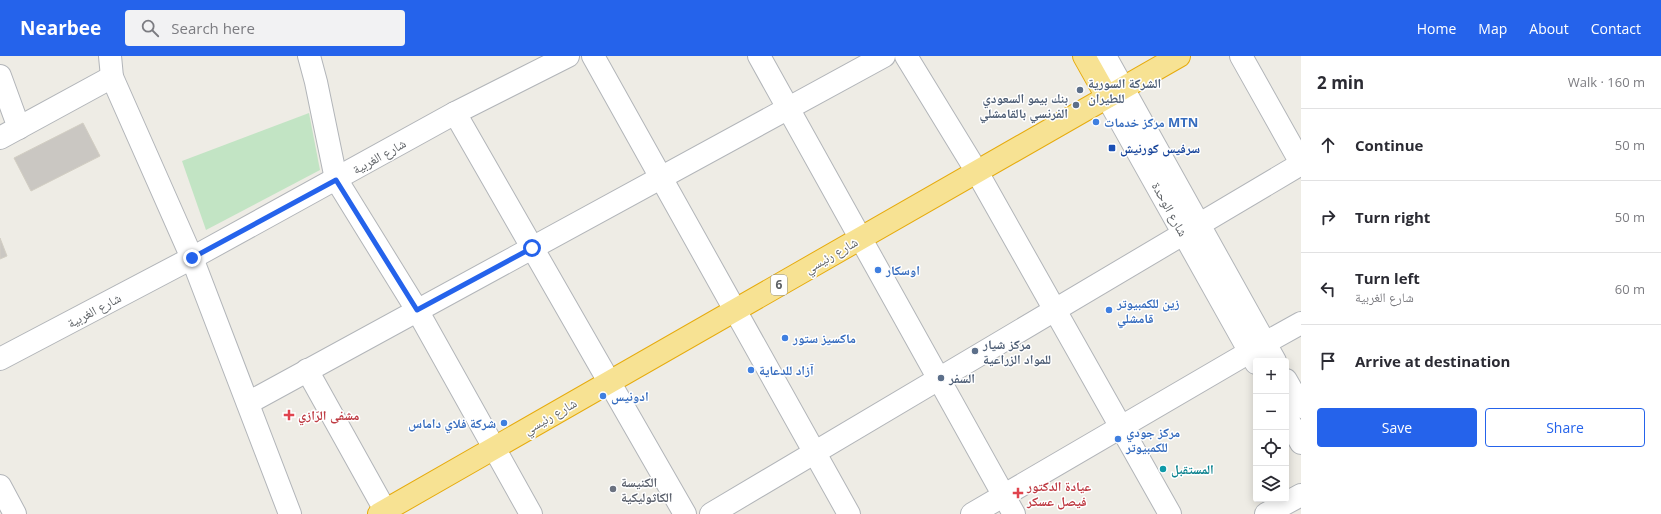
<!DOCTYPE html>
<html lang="en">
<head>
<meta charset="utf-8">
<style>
  :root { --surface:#fff; --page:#f2f2f3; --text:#2b2b33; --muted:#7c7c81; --line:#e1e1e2; --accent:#2563eb }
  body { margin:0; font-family:"Open Sans","Noto Naskh Arabic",sans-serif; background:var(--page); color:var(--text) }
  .controls { position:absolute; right:12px; bottom:12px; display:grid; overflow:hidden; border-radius:4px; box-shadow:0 2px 10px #0003 }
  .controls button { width:36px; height:36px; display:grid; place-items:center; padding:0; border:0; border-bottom:1px solid var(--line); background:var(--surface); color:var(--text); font:20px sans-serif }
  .stop { position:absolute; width:12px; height:12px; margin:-9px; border:3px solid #2563eb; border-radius:50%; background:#fff }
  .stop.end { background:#2563eb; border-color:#fff; box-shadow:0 1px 4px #0008 }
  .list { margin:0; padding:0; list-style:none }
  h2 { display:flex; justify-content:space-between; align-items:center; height:52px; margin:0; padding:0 16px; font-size:17px }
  h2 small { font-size:13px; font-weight:400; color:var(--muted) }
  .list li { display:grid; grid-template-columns:26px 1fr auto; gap:12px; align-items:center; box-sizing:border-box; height:72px; padding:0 16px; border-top:1px solid var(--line) }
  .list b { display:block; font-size:15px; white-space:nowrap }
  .list p { margin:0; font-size:13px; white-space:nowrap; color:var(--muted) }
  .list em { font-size:13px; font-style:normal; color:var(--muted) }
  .actions { display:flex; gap:8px; padding:12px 16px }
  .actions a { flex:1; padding:9px 0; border:1px solid var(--accent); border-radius:4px; text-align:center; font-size:14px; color:var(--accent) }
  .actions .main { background:var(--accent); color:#fff }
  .icon { flex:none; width:22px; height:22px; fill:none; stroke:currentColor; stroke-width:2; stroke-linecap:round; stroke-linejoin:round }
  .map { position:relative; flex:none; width:1301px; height:458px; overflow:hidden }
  header { display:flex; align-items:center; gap:24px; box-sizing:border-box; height:56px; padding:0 20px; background:var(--accent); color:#fff }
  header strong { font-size:19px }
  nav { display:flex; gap:22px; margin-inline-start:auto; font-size:14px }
  .search { width:280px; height:36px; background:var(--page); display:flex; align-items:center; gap:10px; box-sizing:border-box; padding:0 14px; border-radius:4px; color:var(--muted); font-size:15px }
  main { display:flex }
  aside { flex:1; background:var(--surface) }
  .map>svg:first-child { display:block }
  .green { fill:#c2e4c4 }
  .building { fill:#cac7c2; stroke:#d2cec3 }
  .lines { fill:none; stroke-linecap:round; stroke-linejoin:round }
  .minor-casing { stroke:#b2b5b9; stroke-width:24 }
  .highway-casing { stroke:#e6ab0d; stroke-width:24 }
  .minor { stroke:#fff; stroke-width:22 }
  .highway { stroke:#f7e293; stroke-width:22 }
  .route { stroke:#2563eb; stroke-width:5 }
  .service-dot { fill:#5c6f8a; stroke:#fff; stroke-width:1.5 }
  .shop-dot { fill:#3f7fe0; stroke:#fff; stroke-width:1.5 }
  .transit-dot { fill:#1a4fb4; stroke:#fff; stroke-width:1.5 }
  .health-dot { fill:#e0444e; stroke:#fff; stroke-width:1.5 }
  .culture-dot { fill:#0f9aa8; stroke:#fff; stroke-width:1.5 }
  .worship-dot { fill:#6b7280; stroke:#fff; stroke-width:1.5 }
  .labels { text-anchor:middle; stroke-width:3; stroke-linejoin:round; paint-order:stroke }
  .shield { fill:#fff; stroke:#8d9092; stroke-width:1 }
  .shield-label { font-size:12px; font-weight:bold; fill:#5c6064 }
  .service-label { font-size:13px; font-weight:bold; fill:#4e5e75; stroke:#fff; text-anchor:start }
  .shop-label { font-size:13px; font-weight:bold; fill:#366cbe; stroke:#fff; text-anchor:start }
  .transit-label { font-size:13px; font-weight:bold; fill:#164399; stroke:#fff; text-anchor:start }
  .street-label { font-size:13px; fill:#5c6064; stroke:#fff }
  .health-label { font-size:13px; font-weight:bold; fill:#be3a42; stroke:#fff; text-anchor:start }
  .culture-label { font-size:13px; font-weight:bold; fill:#0d838f; stroke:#fff; text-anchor:start }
  .worship-label { font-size:13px; font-weight:bold; fill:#5b616d; stroke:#fff; text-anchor:start }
</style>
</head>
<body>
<header>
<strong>Nearbee</strong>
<div class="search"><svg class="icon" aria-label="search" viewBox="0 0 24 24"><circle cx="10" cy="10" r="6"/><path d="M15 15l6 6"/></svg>Search here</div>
<nav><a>Home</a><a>Map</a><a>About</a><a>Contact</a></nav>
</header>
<main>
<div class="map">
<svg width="1301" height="458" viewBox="0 0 1301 458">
  <rect width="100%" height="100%" fill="#eeece5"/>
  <path class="green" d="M309 57 320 114 206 174 182 105Z"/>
  <g class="building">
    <path d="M83 67 100 100 31 135 14 102Z"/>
    <path d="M0 182 7 200 0 203Z"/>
  </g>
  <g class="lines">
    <defs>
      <g id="minor">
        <path d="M110 0 112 21 192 202 290 458"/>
        <path d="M309 0 316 26 336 123 417 254 531 458"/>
        <path d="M593 0 849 458"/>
        <path d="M759 0 1014 458"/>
        <path d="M906 0 977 116 1170 458"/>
        <path d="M1105 0 1275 305"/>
        <path d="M1241 0 1301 107"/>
        <path d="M0 20 19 72"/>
        <path d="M1107 41 1256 307"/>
        <path d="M455 57 685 458"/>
        <path d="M0 82 112 21"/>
        <path d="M0 303 192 202 455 57 568 0"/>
        <path d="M307 314 385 454"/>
        <path d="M1286 324 1301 351"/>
        <path d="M248 347 884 0"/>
        <path d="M1286 360 1301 387"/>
        <path d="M0 430 15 458"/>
        <path d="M711 458 1301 108"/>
        <path d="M972 458 1265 287 1301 267"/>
        <path d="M1266 458 1301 439"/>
      </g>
      <g id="highway">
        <path d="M1084 0 1107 41"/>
        <path d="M379 458 1179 0"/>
      </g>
    </defs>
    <use href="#minor" class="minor-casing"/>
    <use href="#highway" class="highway-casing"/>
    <use href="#minor" class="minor"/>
    <use href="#highway" class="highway"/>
  </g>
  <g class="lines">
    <path class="route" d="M192 202 336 124 417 254 532 192"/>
  </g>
  <g class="service-dot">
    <circle cx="1080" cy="34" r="4"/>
    <circle cx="1076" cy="49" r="4"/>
    <circle cx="975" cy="295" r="4"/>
    <circle cx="941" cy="322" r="4"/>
  </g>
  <g class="shop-dot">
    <circle cx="1096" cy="66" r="4"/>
    <circle cx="878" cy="214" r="4"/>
    <circle cx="1109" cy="254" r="4"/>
    <circle cx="785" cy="282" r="4"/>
    <circle cx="751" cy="314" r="4"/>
    <circle cx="603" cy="340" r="4"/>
    <circle cx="504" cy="367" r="4"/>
    <circle cx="1118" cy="383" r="4"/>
  </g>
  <rect class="transit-dot" x="1108" y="88" width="8" height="8" rx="2"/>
  <g class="health-dot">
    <path d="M287 353h4v4h4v4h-4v4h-4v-4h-4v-4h4z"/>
    <path d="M1016 431h4v4h4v4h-4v4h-4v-4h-4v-4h4z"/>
  </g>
  <circle class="culture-dot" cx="1163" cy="413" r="4"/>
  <circle class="worship-dot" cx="613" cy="433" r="4"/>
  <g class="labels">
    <rect class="shield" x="771" y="219" width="16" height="20" rx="3"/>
    <g class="shield-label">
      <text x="779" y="233">6</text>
    </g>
    <g class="service-label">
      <text x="1088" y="32">الشركة السورية<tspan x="1088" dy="15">للطيران</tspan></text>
      <text x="1068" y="47" text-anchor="end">بنك بيمو السعودي<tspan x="1068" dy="15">الفرنسي بالقامشلي</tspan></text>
      <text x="983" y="293">مركز شيار<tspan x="983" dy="15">للمواد الزراعية</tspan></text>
      <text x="949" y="327">السفر</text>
    </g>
    <g class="shop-label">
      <text x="1104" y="71">مركز خدمات MTN</text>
      <text x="886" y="219">اوسكار</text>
      <text x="1117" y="252">زين للكمبيوتر<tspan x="1117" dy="15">قامشلي</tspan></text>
      <text x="793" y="287">ماكسيز ستور</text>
      <text x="759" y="319">آزاد للدعاية</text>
      <text x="611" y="345">ادونيس</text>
      <text x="496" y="372" text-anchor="end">شركة فلاي داماس</text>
      <text x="1126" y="381">مركز جودي<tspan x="1126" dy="15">للكمبيوتر</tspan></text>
    </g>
    <g class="transit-label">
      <text x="1120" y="97">سرفيس كورنيش</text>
    </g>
    <g class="street-label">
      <text transform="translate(379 100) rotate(-29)" y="5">شارع الغربية</text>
      <text transform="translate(1170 153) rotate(61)" y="5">شارع الوحدة</text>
      <text transform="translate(831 199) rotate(-30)" y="5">شارع رئيسي</text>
      <text transform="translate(94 254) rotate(-28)" y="5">شارع الغربية</text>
      <text transform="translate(550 360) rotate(-30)" y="5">شارع رئيسي</text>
    </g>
    <g class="health-label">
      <text x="298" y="364">مشفى الرّازي</text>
      <text x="1027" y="435">عيادة الدكتور<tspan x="1027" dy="15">فيصل عسكر</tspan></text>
    </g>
    <g class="culture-label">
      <text x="1171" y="418">المستقبل</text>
    </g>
    <g class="worship-label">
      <text x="621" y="431">الكنيسة<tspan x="621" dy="15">الكاثوليكية</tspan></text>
    </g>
  </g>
</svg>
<div class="controls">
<button>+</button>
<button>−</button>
<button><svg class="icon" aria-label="locate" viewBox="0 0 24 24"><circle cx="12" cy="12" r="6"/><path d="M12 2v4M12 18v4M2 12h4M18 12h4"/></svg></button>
<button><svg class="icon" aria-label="layers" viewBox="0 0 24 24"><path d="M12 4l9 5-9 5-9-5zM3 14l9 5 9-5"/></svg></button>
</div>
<div class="stop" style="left:532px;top:192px"></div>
<div class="stop end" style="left:192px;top:202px"></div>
</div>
<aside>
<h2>2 min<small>Walk · 160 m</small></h2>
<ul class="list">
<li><svg class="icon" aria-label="ahead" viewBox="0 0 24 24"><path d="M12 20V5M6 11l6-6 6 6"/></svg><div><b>Continue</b></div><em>50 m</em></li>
<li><svg class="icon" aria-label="right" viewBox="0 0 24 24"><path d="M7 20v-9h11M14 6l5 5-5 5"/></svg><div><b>Turn right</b></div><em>50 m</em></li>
<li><svg class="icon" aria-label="left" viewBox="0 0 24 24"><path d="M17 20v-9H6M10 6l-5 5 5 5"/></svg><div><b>Turn left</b><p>شارع الغربية</p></div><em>60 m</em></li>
<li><svg class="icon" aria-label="arrive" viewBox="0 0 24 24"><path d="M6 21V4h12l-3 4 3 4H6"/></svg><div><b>Arrive at destination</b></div></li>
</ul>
<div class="actions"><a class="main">Save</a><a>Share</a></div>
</aside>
</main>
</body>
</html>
